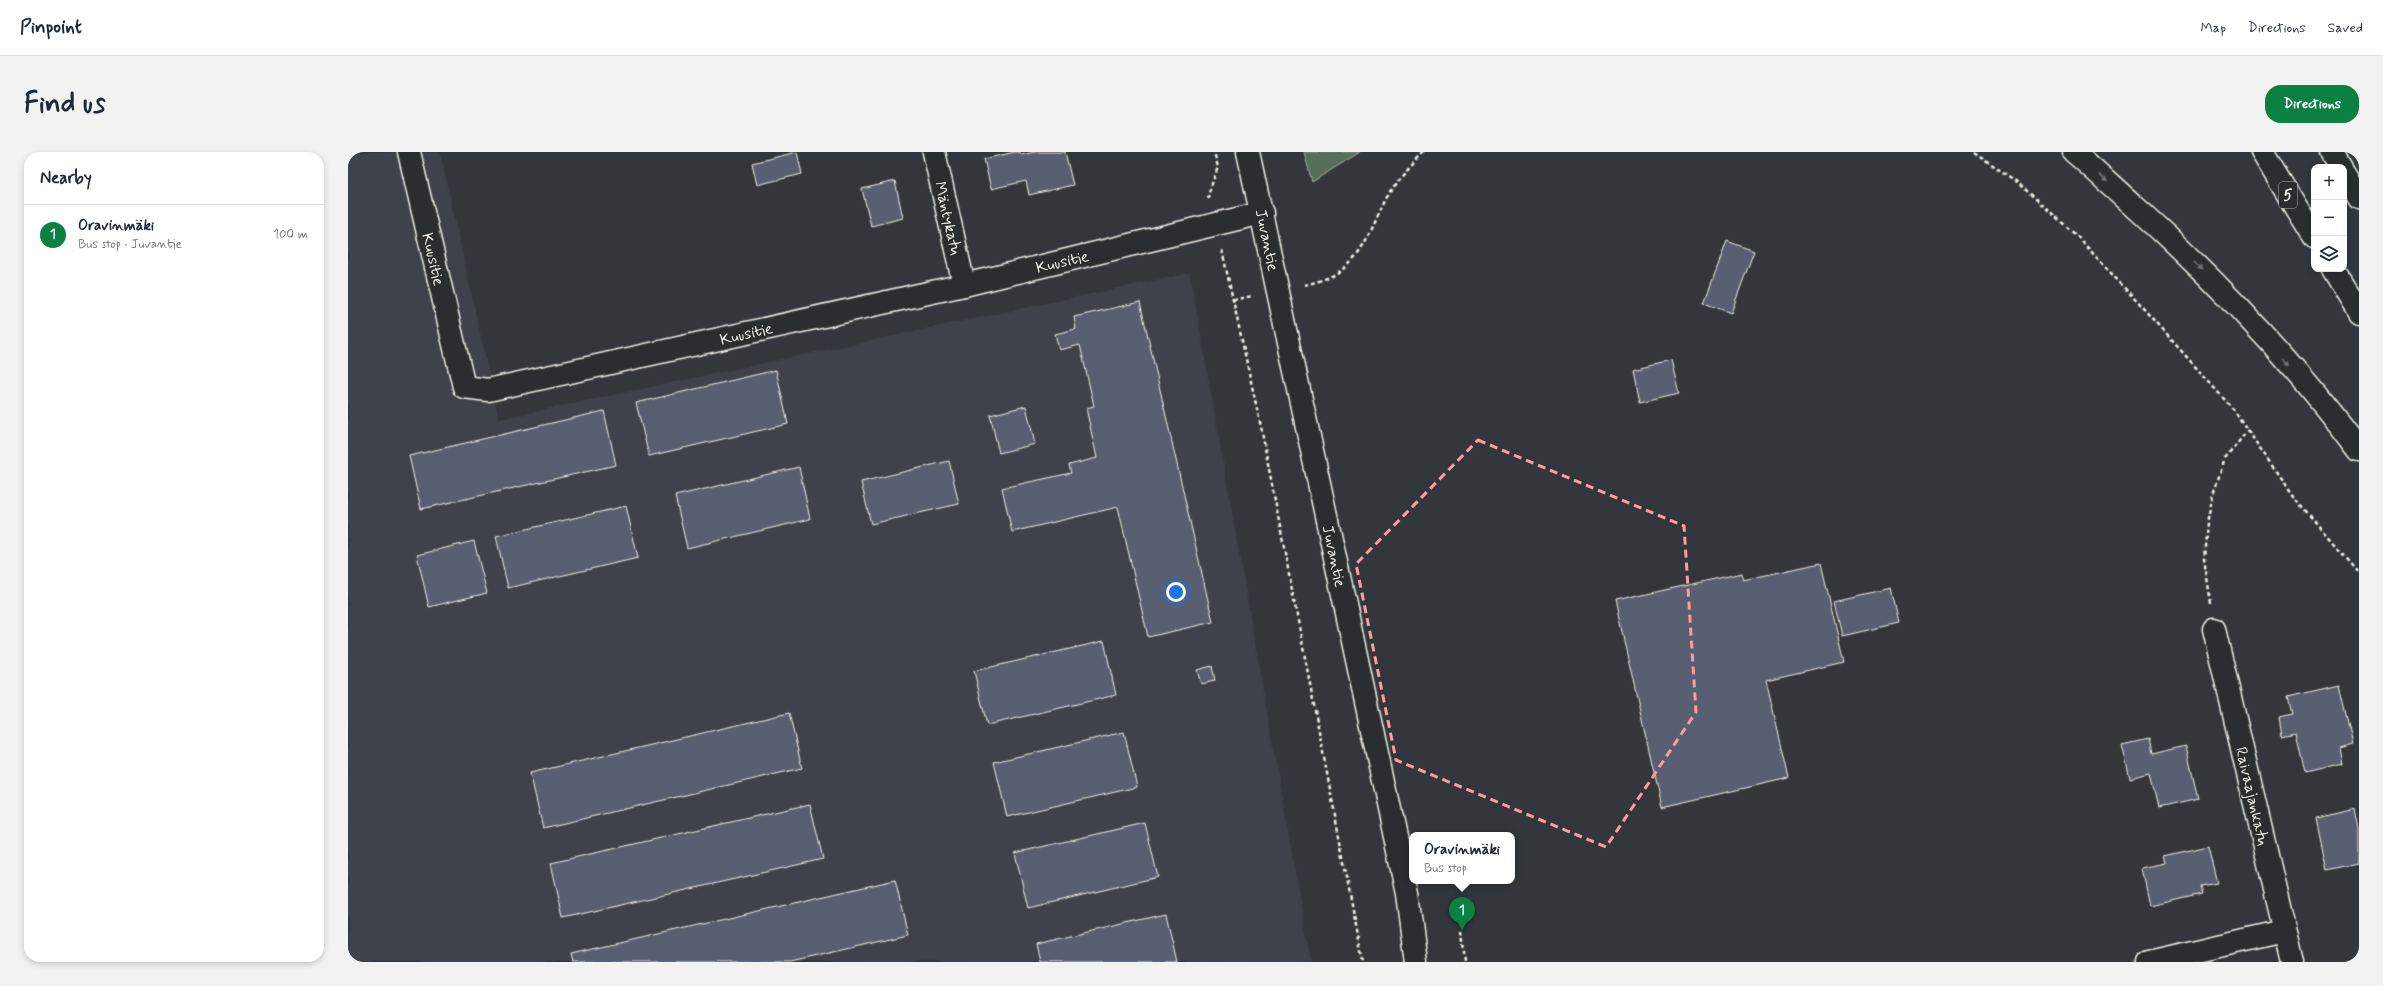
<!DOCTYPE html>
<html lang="en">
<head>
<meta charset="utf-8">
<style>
  :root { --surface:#fff; --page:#f2f2f3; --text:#1f2937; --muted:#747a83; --line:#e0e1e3; --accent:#0b8043 }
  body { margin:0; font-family:Mynerve,sans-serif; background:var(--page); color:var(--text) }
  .controls { position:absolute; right:12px; top:12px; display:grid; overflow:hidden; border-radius:8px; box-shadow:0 2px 6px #0003 }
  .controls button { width:36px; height:36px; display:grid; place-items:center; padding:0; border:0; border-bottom:1px solid var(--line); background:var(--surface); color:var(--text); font:20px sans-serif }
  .you { position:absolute; left:828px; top:440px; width:14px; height:14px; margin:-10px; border:3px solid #fff; border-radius:50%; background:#1a73e8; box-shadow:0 0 0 6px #1a73e833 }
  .badge { display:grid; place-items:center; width:26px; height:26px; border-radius:50%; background:var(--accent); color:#fff; font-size:13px; font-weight:700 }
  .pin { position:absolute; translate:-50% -33px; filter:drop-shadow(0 1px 2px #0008) }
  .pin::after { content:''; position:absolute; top:21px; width:14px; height:12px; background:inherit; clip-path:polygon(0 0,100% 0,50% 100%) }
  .popup { position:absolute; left:1061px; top:680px; width:106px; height:52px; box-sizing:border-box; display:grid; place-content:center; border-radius:8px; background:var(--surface); filter:drop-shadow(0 1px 3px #0005); font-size:13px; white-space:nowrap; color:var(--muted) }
  .popup b { font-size:15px; color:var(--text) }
  .popup::after { content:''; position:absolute; left:50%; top:100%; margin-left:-8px; border:8px solid transparent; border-top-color:var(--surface) }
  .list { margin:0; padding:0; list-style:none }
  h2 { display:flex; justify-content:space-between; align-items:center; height:52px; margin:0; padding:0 16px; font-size:17px }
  h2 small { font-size:13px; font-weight:400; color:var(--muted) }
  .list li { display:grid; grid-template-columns:26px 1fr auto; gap:12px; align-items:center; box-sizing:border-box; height:60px; padding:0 16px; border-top:1px solid var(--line) }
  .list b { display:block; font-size:15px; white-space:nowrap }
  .list p { margin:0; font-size:13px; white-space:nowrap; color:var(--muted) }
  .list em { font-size:13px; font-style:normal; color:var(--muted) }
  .icon { flex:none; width:22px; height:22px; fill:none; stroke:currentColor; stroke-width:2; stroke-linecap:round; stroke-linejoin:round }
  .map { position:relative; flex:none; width:2011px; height:810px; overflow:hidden; border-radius:16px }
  header { display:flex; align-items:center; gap:24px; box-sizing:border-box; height:56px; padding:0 20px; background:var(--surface); border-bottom:1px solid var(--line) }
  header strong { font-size:19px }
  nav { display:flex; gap:22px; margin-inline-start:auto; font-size:14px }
  .intro { display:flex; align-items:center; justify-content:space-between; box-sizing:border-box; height:96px; padding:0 24px }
  h1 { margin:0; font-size:28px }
  .button { padding:10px 18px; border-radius:16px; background:var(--accent); color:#fff; font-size:14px; font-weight:700 }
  main { display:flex; gap:24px; padding:0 24px }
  aside { flex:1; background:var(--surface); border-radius:16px; box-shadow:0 2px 6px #0003 }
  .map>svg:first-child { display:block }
  .built { fill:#3e434b }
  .green { fill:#576e5a; stroke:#a6b0a1 }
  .building { fill:#595e6f; stroke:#f4f1e8 }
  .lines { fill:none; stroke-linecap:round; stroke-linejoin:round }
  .minor-casing { stroke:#f4f1e8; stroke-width:25 }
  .secondary-casing { stroke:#f4f1e8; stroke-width:25 }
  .trunk-casing { stroke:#f4f1e8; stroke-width:25 }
  .path { stroke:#f4f1e8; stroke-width:2.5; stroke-dasharray:4 3; stroke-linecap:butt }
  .minor { stroke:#2a2d2e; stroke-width:22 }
  .secondary { stroke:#2a2d2e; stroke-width:22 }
  .trunk { stroke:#2a2d2e; stroke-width:22 }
  .oneway { fill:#71726f }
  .marked { fill:none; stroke:#ff9aa2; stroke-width:3; stroke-dasharray:8 5; stroke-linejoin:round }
  .labels { text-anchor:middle; stroke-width:3; stroke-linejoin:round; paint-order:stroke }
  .shield { fill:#2a2d2e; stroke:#b7b6b0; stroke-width:1 }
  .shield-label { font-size:15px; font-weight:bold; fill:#f4f1e8 }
  .street-label { font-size:16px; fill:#f4f1e8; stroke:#2a2d2e }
</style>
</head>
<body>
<header>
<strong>Pinpoint</strong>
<nav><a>Map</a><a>Directions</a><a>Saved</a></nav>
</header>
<div class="intro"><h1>Find us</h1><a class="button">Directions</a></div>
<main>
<aside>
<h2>Nearby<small></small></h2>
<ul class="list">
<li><span class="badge">1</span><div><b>Oravinmäki</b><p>Bus stop · Juvantie</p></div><em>100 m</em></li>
</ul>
</aside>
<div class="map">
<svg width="2011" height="810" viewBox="0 0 2011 810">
  <rect width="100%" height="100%" fill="#33373b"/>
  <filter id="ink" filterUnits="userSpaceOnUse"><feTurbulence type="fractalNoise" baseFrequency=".025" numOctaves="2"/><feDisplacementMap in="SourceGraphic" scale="8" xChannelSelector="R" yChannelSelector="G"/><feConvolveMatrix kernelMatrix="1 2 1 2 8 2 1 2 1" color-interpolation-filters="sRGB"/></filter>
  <g filter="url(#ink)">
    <path class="built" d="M0 0H92L151 267 842 121 963 810H0Z"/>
    <path class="green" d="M956 0H1012L964 30Z"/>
    <g class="building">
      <path d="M449 0 454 22 409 33 404 11Z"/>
      <path d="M667 0H672L673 3 687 0H717L725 33 681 43 678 29 643 37 636 7Z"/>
      <path d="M547 29 555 66 523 74 514 37Z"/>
      <path d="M1379 89 1406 99 1383 161 1356 151Z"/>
      <path d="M792 150 865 470 800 485 770 355 664 380 654 336 723 321 721 313 749 306 738 256 746 254 732 193 711 198 707 182 728 177 726 165Z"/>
      <path d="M1323 208 1331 241 1292 250 1285 217Z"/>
      <path d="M428 218 440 272 301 304 288 251Z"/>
      <path d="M678 254 687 292 651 301 642 263Z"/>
      <path d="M256 259 268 313 73 357 61 304Z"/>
      <path d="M601 309 611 352 523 372 513 330Z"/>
      <path d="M451 315 462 367 339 396 327 344Z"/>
      <path d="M278 354 290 406 160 436 148 384Z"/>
      <path d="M126 389 139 441 81 455 69 403Z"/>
      <path d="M1473 411 1496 510 1418 528 1441 626 1314 655 1267 449 1394 421 1395 428Z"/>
      <path d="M1543 436 1551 471 1494 484 1486 449Z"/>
      <path d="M756 489 768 543 639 573 626 519Z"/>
      <path d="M864 514 867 529 853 532 849 518Z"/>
      <path d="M1991 533 2005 592 1991 596 1994 612 1957 621 1948 580 1934 583 1931 565 1944 562 1940 545Z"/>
      <path d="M441 561 454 616 195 676 182 621Z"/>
      <path d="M776 580 789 635 659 665 646 610Z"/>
      <path d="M1800 587 1803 602 1838 594 1850 647 1811 656 1803 621 1782 626 1774 593Z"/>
      <path d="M462 652 475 707 215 766 203 711Z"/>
      <path d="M2007 657 2011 677V711L1979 718 1968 666Z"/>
      <path d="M797 671 810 725 680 756 667 701Z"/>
      <path d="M1860 694 1869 731 1852 734 1854 742 1802 754 1794 716 1819 711 1817 704Z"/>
      <path d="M547 728 560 783 442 810H225L223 802Z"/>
      <path d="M818 762 829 810H692L688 792Z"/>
    </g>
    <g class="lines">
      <defs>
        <g id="minor">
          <path d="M61 0 116 235 140 238 616 133 914 61"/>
          <path d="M586 0 616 133"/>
          <path d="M1866 477 1944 810"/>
          <path d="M1801 810 1936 779"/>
        </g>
        <path id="secondary" d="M900 0 1059 741 1068 810"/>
        <g id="trunk">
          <path d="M1726 0C1746 17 1765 35 1785 53 1867 127 1945 209 2011 298"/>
          <path d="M1914 0 1966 85"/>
          <path d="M1984 0 1993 15"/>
          <path d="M1996 21 2011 46"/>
          <path d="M1985 117 2011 160"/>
        </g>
      </defs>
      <use href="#minor" class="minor-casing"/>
      <use href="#secondary" class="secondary-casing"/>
      <use href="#trunk" class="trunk-casing"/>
      <g class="path">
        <path d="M1626 0 1669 30 1729 84 1795 156 1885 257 1945 344 2011 421"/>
        <path d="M861 47 860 43 870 15 866 0"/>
        <path d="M874 98 913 275 1015 810"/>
        <path d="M956 133C1013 121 1016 90 1039 45 1048 28 1063 13 1076 0"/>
        <path d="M885 148 904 144"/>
        <path d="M1863 451 1856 407 1859 371 1865 342 1877 307 1900 278"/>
        <path d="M1114 778 1117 810"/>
      </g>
      <use href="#minor" class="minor"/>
      <use href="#secondary" class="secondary"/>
      <use href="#trunk" class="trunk"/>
    </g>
    <defs><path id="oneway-solid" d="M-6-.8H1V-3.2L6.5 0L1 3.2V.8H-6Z"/></defs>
    <g class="oneway">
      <use href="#oneway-solid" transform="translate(1755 26) rotate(42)"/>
      <use href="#oneway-solid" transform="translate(1850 114) rotate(46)"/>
      <use href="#oneway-solid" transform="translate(1938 210) rotate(49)"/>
    </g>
  </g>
  <path class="marked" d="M1130 288 1336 374 1348 560 1258 695 1048 608 1008 412Z"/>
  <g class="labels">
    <rect class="shield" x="1931" y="30" width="18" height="26" rx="3"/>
    <g class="shield-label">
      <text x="1940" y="48">5</text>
    </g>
    <g class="street-label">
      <text transform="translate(601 66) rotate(77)" y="6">Mäntykatu</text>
      <text transform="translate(920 88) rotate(78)" y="6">Juvantie</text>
      <text transform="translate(86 107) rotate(77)" y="6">Kuusitie</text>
      <text transform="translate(714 109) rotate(-13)" y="6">Kuusitie</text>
      <text transform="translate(398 181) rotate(-13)" y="6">Kuusitie</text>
      <text transform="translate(987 404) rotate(78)" y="6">Juvantie</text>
      <text transform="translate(1905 644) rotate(77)" y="6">Raivaajankatu</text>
    </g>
  </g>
</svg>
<div class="controls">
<button>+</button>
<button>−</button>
<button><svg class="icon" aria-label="layers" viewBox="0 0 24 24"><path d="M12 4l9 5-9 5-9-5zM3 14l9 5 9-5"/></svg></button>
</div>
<div class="you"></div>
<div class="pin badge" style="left:1114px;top:778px">1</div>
<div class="popup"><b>Oravinmäki</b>Bus stop</div>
</div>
</main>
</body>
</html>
